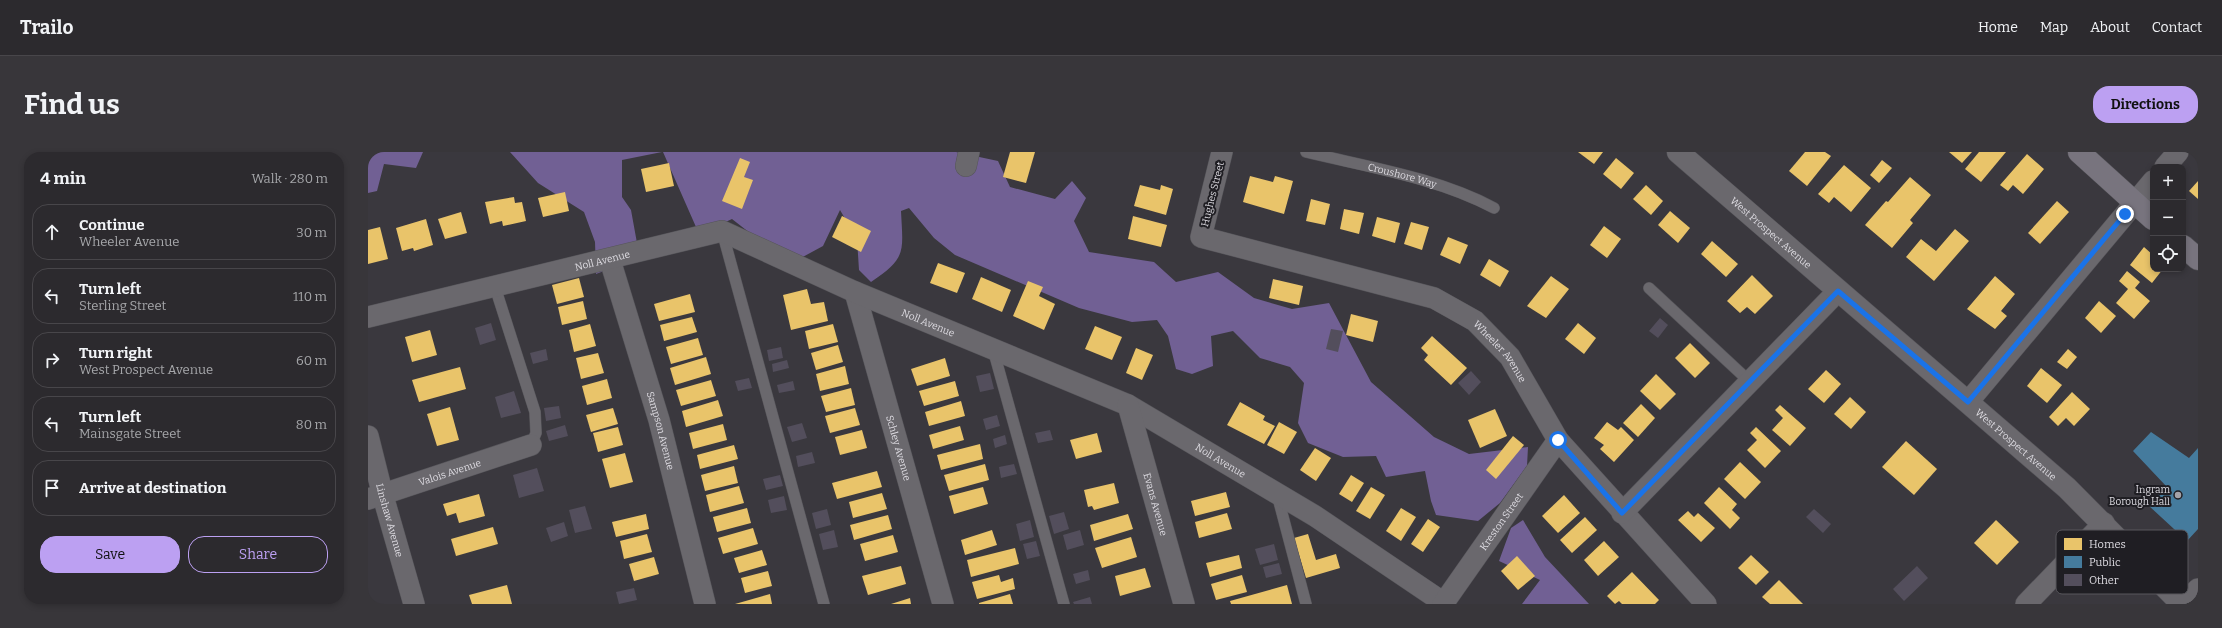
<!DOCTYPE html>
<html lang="en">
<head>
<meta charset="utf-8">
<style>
  :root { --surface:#2c2a2e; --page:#38363a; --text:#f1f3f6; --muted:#a6a7aa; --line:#48464a; --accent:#bca0f2 }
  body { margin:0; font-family:Bitter,serif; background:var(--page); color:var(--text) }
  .controls { position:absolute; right:12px; top:12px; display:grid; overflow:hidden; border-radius:8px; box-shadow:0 2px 6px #0003 }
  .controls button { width:36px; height:36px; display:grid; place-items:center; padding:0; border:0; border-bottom:1px solid var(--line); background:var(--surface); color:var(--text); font:20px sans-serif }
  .stop { position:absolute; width:12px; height:12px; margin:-9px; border:3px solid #1a73e8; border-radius:50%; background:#fff }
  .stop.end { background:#1a73e8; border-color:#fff; box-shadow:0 1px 4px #0008 }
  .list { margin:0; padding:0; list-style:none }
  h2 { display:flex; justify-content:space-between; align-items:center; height:52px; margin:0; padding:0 16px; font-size:17px }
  h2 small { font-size:13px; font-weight:400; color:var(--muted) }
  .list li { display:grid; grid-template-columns:26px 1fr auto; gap:12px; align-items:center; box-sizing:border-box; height:56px; margin:0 8px 8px; padding:0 8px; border:1px solid var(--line); border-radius:16px }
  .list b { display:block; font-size:15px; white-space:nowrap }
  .list p { margin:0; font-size:13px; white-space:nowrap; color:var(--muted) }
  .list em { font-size:13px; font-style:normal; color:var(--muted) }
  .actions { display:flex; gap:8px; padding:12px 16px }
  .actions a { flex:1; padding:9px 0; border:1px solid var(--accent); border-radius:16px; text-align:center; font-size:14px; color:var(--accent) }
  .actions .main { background:var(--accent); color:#111 }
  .icon { flex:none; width:22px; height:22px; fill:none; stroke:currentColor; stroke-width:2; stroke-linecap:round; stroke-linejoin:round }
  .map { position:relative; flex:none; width:1830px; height:452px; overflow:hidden; border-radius:16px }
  header { display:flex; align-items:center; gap:24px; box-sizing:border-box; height:56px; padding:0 20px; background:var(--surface); border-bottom:1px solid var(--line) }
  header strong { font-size:19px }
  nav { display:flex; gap:22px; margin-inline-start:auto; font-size:14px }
  .intro { display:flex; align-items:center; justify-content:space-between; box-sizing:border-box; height:96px; padding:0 24px }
  h1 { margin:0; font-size:28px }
  .button { padding:10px 18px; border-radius:16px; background:var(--accent); color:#111; font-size:14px; font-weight:700 }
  main { display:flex; gap:24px; padding:0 24px }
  aside { flex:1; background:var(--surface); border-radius:16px; box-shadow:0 2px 6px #0003 }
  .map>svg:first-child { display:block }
  .forest { fill:#716094 }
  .homes { fill:#e9c46a }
  .public { fill:#457b9d }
  .building { fill:#534e5c }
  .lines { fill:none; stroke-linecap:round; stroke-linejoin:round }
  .lane-casing { stroke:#56555a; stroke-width:12 }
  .street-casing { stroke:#56555a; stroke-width:22 }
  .secondary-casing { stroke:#56555a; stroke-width:23 }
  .primary-casing { stroke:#56555a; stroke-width:23 }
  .lane { stroke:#6a686d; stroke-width:11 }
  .street { stroke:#6a686d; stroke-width:21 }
  .secondary { stroke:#6a686d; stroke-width:22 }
  .primary { stroke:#78747e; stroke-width:22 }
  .route { stroke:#1a73e8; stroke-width:5 }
  .poi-dot { fill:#a4a2a8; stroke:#1f1e23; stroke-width:1.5 }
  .labels { text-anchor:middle; stroke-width:4; stroke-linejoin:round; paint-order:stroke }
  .street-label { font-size:10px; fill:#dddbe1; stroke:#1f1e23 }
  .poi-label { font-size:10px; fill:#dddbe1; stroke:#1f1e23; text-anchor:end }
  .key { fill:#1f1e23; stroke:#58575c; stroke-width:1 }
  .key-label { font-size:11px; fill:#dddbe1 }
</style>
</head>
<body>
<header>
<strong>Trailo</strong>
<nav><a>Home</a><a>Map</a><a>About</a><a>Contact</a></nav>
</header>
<div class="intro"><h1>Find us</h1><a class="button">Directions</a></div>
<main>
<aside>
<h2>4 min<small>Walk · 280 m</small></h2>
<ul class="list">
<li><svg class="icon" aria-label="ahead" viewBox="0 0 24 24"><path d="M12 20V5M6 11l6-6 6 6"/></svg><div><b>Continue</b><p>Wheeler Avenue</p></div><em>30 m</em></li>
<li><svg class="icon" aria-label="left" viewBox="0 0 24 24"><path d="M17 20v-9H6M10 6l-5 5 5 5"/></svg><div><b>Turn left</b><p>Sterling Street</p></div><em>110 m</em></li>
<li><svg class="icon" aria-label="right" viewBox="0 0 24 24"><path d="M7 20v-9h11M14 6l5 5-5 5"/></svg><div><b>Turn right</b><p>West Prospect Avenue</p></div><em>60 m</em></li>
<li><svg class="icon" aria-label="left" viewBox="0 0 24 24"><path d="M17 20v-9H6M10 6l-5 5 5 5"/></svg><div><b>Turn left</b><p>Mainsgate Street</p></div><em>80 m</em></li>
<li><svg class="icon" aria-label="arrive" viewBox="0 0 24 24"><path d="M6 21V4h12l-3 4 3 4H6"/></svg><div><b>Arrive at destination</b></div></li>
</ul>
<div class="actions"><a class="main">Save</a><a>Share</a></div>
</aside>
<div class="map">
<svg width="1830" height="452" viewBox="0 0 1830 452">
  <rect width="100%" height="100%" fill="#3a383e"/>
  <g class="forest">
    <path d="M0 0H55L48 16 16 12 9 39 0 41Z"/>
    <path d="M142 0H294L254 8V45L263 58 269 91 254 112 228 122 227 90 216 60 170 31Z"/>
    <path d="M295 0H588L630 9 642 35 687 47 704 29 718 46 706 69 721 100 786 110 808 130 850 120 886 146 924 157 961 151 1003 230 1066 285 1101 302 1160 295 1159 314 1132 351 1110 369 1068 363 1063 349 1057 319 1018 325 1008 304 975 305 940 291 930 271 936 231 922 215 892 206 865 179 843 184 845 214 824 222 808 217 800 184 789 168 764 170 711 156 587 103 566 86 541 56 533 59C535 100 539 106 503 130L491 118 489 87 472 58 455 94 431 107 387 85 364 67 351 73 328 75Z"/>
    <path d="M1155 368 1177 405 1221 452H1154L1172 428 1131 409 1143 376Z"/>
  </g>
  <g class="homes">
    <path d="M642 0H667L658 31 635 25Z"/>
    <path d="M1210 0H1235L1226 12Z"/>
    <path d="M1437 0H1457L1463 4 1439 34 1421 19Z"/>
    <path d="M1581 0H1604L1594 11Z"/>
    <path d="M1611 0H1638L1613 30 1597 17Z"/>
    <path d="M1659 2 1676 17 1655 42 1645 33 1640 39 1632 33Z"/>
    <path d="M372 6 382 10 376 25 385 28 374 57 354 49Z"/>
    <path d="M1248 6 1266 21 1253 37 1235 22Z"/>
    <path d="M1514 8 1524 16 1511 31 1502 23Z"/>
    <path d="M301 11 306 34 278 40 273 17Z"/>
    <path d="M1476 13 1503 36 1483 60 1466 45 1461 51 1450 42Z"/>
    <path d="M882 24 905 30 907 24 925 29 916 62 875 50Z"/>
    <path d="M1542 25 1563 43 1542 68 1545 71 1524 96 1497 73 1518 49 1520 50Z"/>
    <path d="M1830 29V47L1821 39Z"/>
    <path d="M772 33 792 38 793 33 805 37 798 63 766 54Z"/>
    <path d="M1278 33 1295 49 1283 63 1265 47Z"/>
    <path d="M197 40 201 59 175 65 170 46Z"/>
    <path d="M146 45 147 51 154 50 158 69 135 74 134 69 122 72 117 50Z"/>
    <path d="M943 47 962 52 957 73 938 69Z"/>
    <path d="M1689 49 1701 60 1672 92 1660 81Z"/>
    <path d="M976 57 996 61 991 82 972 77Z"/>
    <path d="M1302 59 1322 76 1310 91 1290 73Z"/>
    <path d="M93 60 99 81 77 87 70 67Z"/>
    <path d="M474 64 503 79 493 100 464 85Z"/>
    <path d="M765 64 799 73 793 95 760 87Z"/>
    <path d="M1009 65 1032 71 1027 91 1004 84Z"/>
    <path d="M58 67 65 93 46 99 45 96 34 99 28 76Z"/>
    <path d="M1043 70 1061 75 1054 98 1036 92Z"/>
    <path d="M1236 74 1253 87 1239 106 1222 93Z"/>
    <path d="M12 75 20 107 0 112V78Z"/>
    <path d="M1587 77 1601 89 1566 129 1538 105 1553 87 1568 99Z"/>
    <path d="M1080 85 1100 93 1092 112 1072 103Z"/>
    <path d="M1344 89 1370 112 1358 125 1333 102Z"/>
    <path d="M1776 95 1785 103V117H1795L1784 131 1762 113Z"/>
    <path d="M1121 107 1141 119 1132 135 1112 123Z"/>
    <path d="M570 111 597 121 589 141 562 131Z"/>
    <path d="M1759 119 1772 130 1767 136 1782 149 1766 167 1748 151 1760 137 1751 129Z"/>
    <path d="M1384 123 1405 144 1387 162 1379 155 1372 161 1359 149Z"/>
    <path d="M1183 124 1201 137 1178 166 1159 154Z"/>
    <path d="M1627 124 1647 142 1633 159 1639 164 1627 177 1599 157Z"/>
    <path d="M613 125 643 138 634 160 604 147Z"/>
    <path d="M211 126 216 145 189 152 184 133Z"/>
    <path d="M905 127 935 134 931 153 901 146Z"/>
    <path d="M660 129 675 135 671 144 687 152 676 178 645 164Z"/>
    <path d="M439 137 443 152 456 150 460 169 423 178 415 143Z"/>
    <path d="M322 142 327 160 291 169 286 152Z"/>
    <path d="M215 149 219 167 194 173 190 155Z"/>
    <path d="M1731 149 1748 164 1733 181 1717 166Z"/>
    <path d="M983 162 1010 169 1005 190 978 183Z"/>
    <path d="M324 165 329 180 296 189 292 173Z"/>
    <path d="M1210 171 1228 186 1216 202 1197 187Z"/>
    <path d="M222 172 228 194 206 200 201 178Z"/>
    <path d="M465 172 470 190 441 197 437 179Z"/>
    <path d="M727 174 754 185 744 208 717 197Z"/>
    <path d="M62 178 69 203 44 210 37 185Z"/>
    <path d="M1064 184 1099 216 1083 233 1056 208 1060 203 1053 196Z"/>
    <path d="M330 186 335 203 303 212 298 195Z"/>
    <path d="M1322 191 1342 211 1327 226 1307 206Z"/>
    <path d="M470 193 475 210 448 218 443 201Z"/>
    <path d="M768 196 785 203 774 228 758 221Z"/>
    <path d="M1700 197 1709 205 1699 217 1689 210Z"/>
    <path d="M230 201 236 221 213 227 208 206Z"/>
    <path d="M338 205 343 222 307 233 302 216Z"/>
    <path d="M577 206 582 224 549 234 543 217Z"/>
    <path d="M477 214 481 232 452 239 448 222Z"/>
    <path d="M92 215 98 237 51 250 44 228Z"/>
    <path d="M1673 216 1694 233 1679 251 1659 234Z"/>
    <path d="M1458 218 1473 232 1456 251 1440 237Z"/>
    <path d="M1288 222 1308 242 1292 258 1272 239Z"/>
    <path d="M239 227 244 246 219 253 214 234Z"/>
    <path d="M343 228 348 244 313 254 308 238Z"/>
    <path d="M587 229 591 244 556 254 551 239Z"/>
    <path d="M483 236 487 253 458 260 453 244Z"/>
    <path d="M1704 240 1722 257 1706 274 1698 266 1690 274 1681 265Z"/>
    <path d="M1482 245 1498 260 1483 277 1466 262Z"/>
    <path d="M350 248 355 264 318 275 314 259Z"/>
    <path d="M593 249 597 264 561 274 557 260Z"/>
    <path d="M872 250 897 264 895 268 907 274 896 292 859 273Z"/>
    <path d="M1273 252 1287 266 1270 285 1255 271Z"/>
    <path d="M1412 253 1438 276 1422 294 1404 278 1415 266 1407 258Z"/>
    <path d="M82 255 91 288 69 294 59 262Z"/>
    <path d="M245 256 250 272 223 280 218 263Z"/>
    <path d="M487 256 492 273 462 281 457 264Z"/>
    <path d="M1127 257 1139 284 1112 296 1100 268Z"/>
    <path d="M911 270 929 280 916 302 899 293Z"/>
    <path d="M1239 270 1250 278 1253 275 1266 288 1246 310 1232 297 1236 293 1226 286Z"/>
    <path d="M355 272 359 288 325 297 321 281Z"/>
    <path d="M592 274 596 288 565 297 561 283Z"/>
    <path d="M250 275 255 293 230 300 225 281Z"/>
    <path d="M1388 275 1413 299 1397 316 1379 298 1389 288 1382 281Z"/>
    <path d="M494 278 499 296 472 303 467 285Z"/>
    <path d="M729 281 734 300 708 307 702 288Z"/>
    <path d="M1145 284 1156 293 1128 327 1118 318Z"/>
    <path d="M1538 289 1569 317 1546 343 1514 315Z"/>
    <path d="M612 292 615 307 573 318 569 303Z"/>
    <path d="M366 293 370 307 332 317 329 303Z"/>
    <path d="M947 296 963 306 948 329 932 318Z"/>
    <path d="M257 301 265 330 242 336 234 307Z"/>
    <path d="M1372 310 1393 330 1377 347 1356 327Z"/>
    <path d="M617 312 621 328 581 339 576 323Z"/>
    <path d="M366 314 370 331 337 339 333 323Z"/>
    <path d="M509 319 514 335 469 347 464 331Z"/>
    <path d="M983 323 996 331 984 350 971 342Z"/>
    <path d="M746 331 751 351 726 358 724 354 720 355 716 338Z"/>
    <path d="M371 334 376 351 342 360 338 343Z"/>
    <path d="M615 335 620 352 586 362 581 344Z"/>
    <path d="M1003 335 1017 343 1002 367 988 359Z"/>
    <path d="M1351 335 1369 352 1364 358 1372 366 1362 377 1336 351Z"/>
    <path d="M858 340 862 355 827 364 823 349Z"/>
    <path d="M514 341 519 357 485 366 481 350Z"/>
    <path d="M111 342 117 364 91 371 88 361 79 364 75 352Z"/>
    <path d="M1196 343 1212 361 1190 381 1174 364Z"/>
    <path d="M379 356 383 371 349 380 345 365Z"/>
    <path d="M1033 356 1048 365 1033 389 1018 379Z"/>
    <path d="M1320 359 1326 365 1330 361 1347 376 1333 390 1310 368Z"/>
    <path d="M859 361 864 377 831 386 827 370Z"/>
    <path d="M278 362 281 377 248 385 244 370Z"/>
    <path d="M760 362 765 377 726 389 722 373Z"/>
    <path d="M520 363 524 377 486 388 482 373Z"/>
    <path d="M1217 365 1229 378 1204 401 1192 388Z"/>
    <path d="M1060 367 1072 375 1055 400 1043 392Z"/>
    <path d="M1628 368 1651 390 1629 413 1606 391Z"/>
    <path d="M125 375 130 392 88 404 83 387Z"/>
    <path d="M385 376 390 392 355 402 350 386Z"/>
    <path d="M624 378 629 393 597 403 593 388Z"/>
    <path d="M279 382 284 400 256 407 252 389Z"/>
    <path d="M940 382 948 408 968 402 972 416 938 426 926 386Z"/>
    <path d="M525 383 530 400 497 409 492 392Z"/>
    <path d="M763 385 769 405 734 416 727 396Z"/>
    <path d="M1236 389 1251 405 1230 424 1216 408Z"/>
    <path d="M647 396 651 412 603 425 599 408Z"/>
    <path d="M394 398 399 413 371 421 366 406Z"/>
    <path d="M871 403 874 416 842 425 838 411Z"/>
    <path d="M1383 403 1401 420 1388 433 1370 416Z"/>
    <path d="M1149 404 1167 424 1150 438 1133 419Z"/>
    <path d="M286 405 291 422 266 429 261 412Z"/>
    <path d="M533 414 538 432 500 443 494 424Z"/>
    <path d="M777 416 783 435 752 444 747 424Z"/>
    <path d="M400 419 404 434 377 441 373 426Z"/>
    <path d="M1264 420 1291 448 1287 452H1254L1251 449 1247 452 1239 444Z"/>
    <path d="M631 423 633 430 645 426 647 437 609 447 604 430Z"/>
    <path d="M874 423 879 440 848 448 843 432Z"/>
    <path d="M1411 428 1435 452H1402L1394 445Z"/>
    <path d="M139 433 144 452H104L101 443Z"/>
    <path d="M919 433 924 452H863L862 449Z"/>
    <path d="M402 442 404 452H367Z"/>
    <path d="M642 442 645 452H611V451Z"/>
    <path d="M542 446 543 452H523Z"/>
  </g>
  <path class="public" d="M1783 280 1821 306 1830 296V377L1819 389 1780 353 1798 334 1765 299Z"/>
  <g class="building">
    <path d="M1292 166 1300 173 1290 186 1281 179Z"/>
    <path d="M123 171 128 188 112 193 107 176Z"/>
    <path d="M963 177 975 179 970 200 958 197Z"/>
    <path d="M413 195 415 206 401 209 399 198Z"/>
    <path d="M178 197 180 208 165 212 162 201Z"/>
    <path d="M419 208 421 216 405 220 404 212Z"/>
    <path d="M1103 219 1113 230 1101 243 1090 231Z"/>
    <path d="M622 221 626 237 612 240 608 224Z"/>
    <path d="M381 226 384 236 370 239 367 229Z"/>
    <path d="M425 229 427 238 411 241 409 233Z"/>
    <path d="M146 239 153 261 133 266 127 245Z"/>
    <path d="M191 254 193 266 178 269 176 256Z"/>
    <path d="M629 263 632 274 618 278 615 267Z"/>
    <path d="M434 271 439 286 424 290 419 275Z"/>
    <path d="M197 273 200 284 181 289 178 279Z"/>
    <path d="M682 278 685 288 670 291 667 281Z"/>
    <path d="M637 283 639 292 627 296 625 287Z"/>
    <path d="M444 300 447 311 430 315 428 304Z"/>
    <path d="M646 312 649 322 633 326 631 315Z"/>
    <path d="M169 316 176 339 151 346 145 323Z"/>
    <path d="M412 323 415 334 398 338 395 327Z"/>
    <path d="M416 344 419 358 403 361 400 348Z"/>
    <path d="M217 354 224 377 207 381 201 358Z"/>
    <path d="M459 357 463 373 448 377 444 361Z"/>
    <path d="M1446 357 1463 372 1455 381 1438 365Z"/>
    <path d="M696 360 701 377 686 382 681 364Z"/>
    <path d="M662 368 666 385 652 389 648 372Z"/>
    <path d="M196 370 200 384 183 390 178 376Z"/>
    <path d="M466 378 470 395 455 398 451 382Z"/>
    <path d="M712 378 716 393 699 398 695 383Z"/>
    <path d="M668 389 672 404 659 407 655 392Z"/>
    <path d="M906 392 910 408 892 413 887 397Z"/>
    <path d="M911 411 914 422 898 426 895 415Z"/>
    <path d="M1549 414 1560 426 1536 449 1525 437Z"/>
    <path d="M720 418 722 428 708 432 705 422Z"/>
    <path d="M266 436 269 448 251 452 248 440Z"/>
    <path d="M722 445 724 452H706L705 450Z"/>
  </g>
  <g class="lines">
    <defs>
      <g id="lane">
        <path id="s1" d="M938 0C1000 15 1070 26 1126 56"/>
        <path d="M354 79 456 452"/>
        <path d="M127 135 167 260 168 281 163 293"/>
        <path d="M1281 136 1381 229"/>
        <path d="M625 197 696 452"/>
        <path d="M909 342 938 452"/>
      </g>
      <g id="street">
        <path id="s2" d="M854 0 833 85 1066 146 1107 169 1142 205 1190 288 1338 452"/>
        <path d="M598 14 601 0"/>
        <path d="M1797 15 1810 0"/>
        <path id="s3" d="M242 108 291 268 337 452"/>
        <path id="s4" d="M487 140 575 452"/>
        <path id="s5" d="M0 165 354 79 487 140 760 253 947 364 1076 451"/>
        <path d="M1600 250 1785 29"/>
        <path id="s6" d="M760 253 816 452"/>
        <path id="s7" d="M0 284 15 344 46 452"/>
        <path id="s8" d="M0 347 163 293"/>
        <path d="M1254 361 1470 139"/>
        <path id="s9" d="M1075 452 1190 288"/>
        <path d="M1658 452 1736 371"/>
        <path d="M1815 452 1830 437"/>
      </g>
      <g id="secondary">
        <path id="s10" d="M1310 0 1699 336 1814 452"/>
      </g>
      <g id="primary">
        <path d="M1711 0 1785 67"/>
        <path d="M1815 94 1830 107"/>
      </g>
    </defs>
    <use href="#lane" class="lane-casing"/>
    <use href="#street" class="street-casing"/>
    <use href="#secondary" class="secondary-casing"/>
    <use href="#primary" class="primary-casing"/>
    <use href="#lane" class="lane"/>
    <use href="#street" class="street"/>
    <use href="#secondary" class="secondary"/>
    <use href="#primary" class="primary"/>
  </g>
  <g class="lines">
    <path class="route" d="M1190 288 1254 361 1470 139 1600 250 1757 62"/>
  </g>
  <circle class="poi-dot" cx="1810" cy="343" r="4"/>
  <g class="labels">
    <g class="street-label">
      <text dy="4" stroke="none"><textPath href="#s1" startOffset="99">Croushore Way</textPath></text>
      <text transform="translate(844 42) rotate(-76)" y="4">Hughes Street</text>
      <text dy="4" stroke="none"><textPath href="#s10" startOffset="123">West Prospect Avenue</textPath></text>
      <text dy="4" stroke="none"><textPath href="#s5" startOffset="241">Noll Avenue</textPath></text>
      <text dy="4" stroke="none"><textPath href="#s5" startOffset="590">Noll Avenue</textPath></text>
      <text dy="4" stroke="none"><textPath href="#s2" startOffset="415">Wheeler Avenue</textPath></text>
      <text dy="4" stroke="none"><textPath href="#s3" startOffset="178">Sampson Avenue</textPath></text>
      <text dy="4" stroke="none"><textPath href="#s10" startOffset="447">West Prospect Avenue</textPath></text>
      <text dy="4" stroke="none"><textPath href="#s4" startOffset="162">Schley Avenue</textPath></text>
      <text dy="4" stroke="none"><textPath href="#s5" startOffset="914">Noll Avenue</textPath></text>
      <text dy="4" stroke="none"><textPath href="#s8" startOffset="86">Valois Avenue</textPath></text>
      <text dy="4" stroke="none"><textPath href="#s6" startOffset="103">Evans Avenue</textPath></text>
      <text dy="4" stroke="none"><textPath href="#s7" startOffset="87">Linshaw Avenue</textPath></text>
      <text dy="4" stroke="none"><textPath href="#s9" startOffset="101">Kreston Street</textPath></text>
    </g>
    <g class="poi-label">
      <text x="1802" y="341">Ingram<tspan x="1802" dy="12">Borough Hall</tspan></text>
    </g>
  </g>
  <rect x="1688" y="378" width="132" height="64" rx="6" class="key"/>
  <rect x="1696" y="386" width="18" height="12" fill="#e9c46a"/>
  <rect x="1696" y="404" width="18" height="12" fill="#457b9d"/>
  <rect x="1696" y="422" width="18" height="12" fill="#534e5c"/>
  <g class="key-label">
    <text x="1721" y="396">Homes</text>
    <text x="1721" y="414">Public</text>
    <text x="1721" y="432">Other</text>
  </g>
</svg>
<div class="controls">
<button>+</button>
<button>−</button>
<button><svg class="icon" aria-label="locate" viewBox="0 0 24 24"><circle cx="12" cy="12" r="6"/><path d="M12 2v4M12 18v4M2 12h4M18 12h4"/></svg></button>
</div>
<div class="stop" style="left:1190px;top:288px"></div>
<div class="stop end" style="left:1757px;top:62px"></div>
</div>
</main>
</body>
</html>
